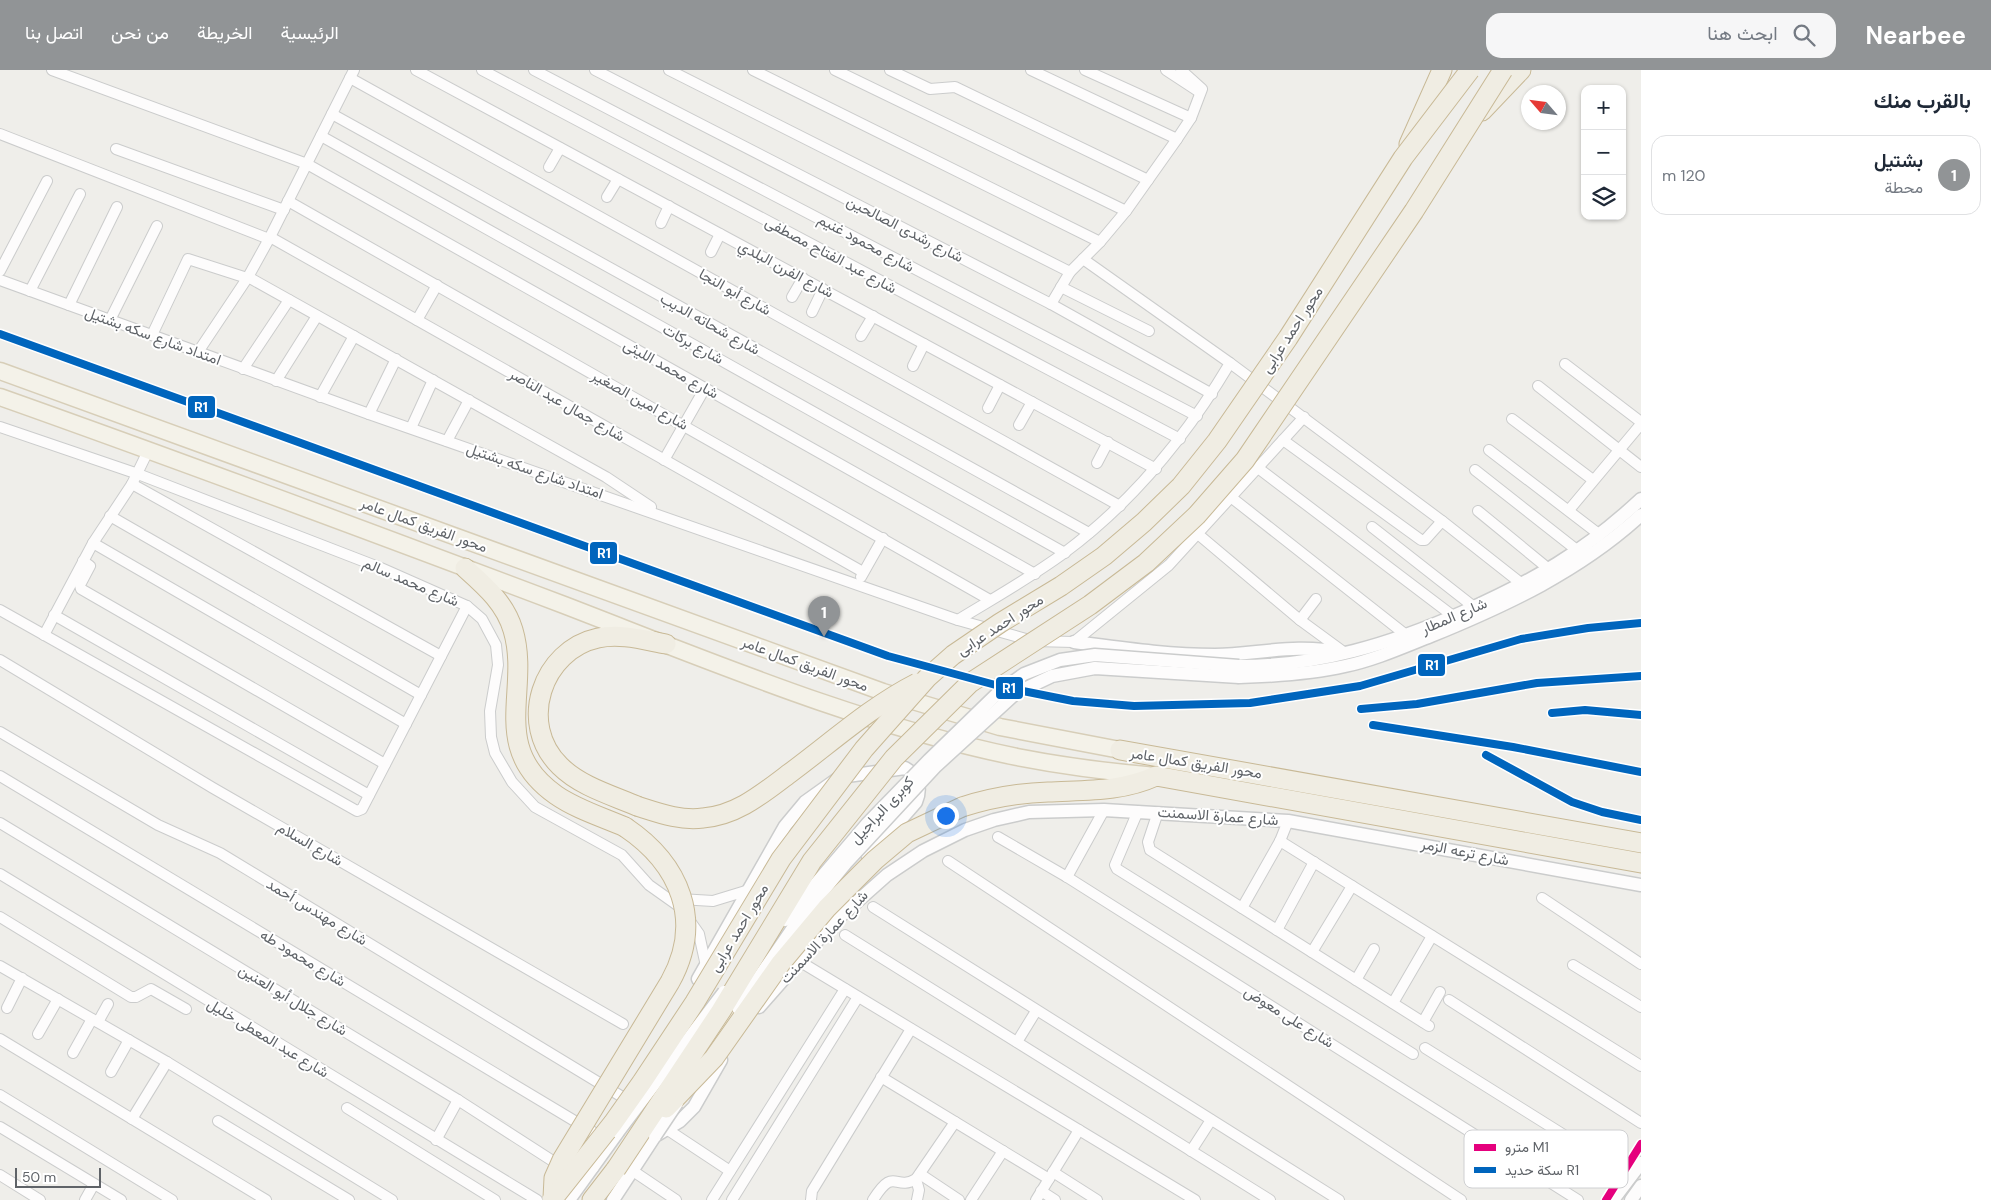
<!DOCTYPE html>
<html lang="ar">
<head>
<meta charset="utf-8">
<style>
  :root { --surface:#fff; --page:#f6f6f7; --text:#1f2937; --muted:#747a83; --line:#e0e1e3; --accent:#919496 }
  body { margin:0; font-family:"DM Sans",Vazirmatn,sans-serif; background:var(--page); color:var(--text); direction:rtl }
  .controls { position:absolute; right:15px; top:15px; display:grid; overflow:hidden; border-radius:10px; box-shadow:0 1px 4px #0004 }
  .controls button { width:45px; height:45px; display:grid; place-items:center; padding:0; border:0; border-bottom:1px solid var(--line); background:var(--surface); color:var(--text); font:25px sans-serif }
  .compass { position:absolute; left:1521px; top:15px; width:45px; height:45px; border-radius:50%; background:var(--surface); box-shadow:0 1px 4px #0004; rotate:298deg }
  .scale { position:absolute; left:15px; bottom:12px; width:86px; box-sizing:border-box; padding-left:5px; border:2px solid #5f6368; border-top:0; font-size:14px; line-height:18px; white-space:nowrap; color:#5f6368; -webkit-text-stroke:4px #fff; paint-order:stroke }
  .you { position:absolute; left:945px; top:745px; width:18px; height:18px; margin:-12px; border:4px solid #fff; border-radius:50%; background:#1a73e8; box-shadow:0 0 0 8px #1a73e833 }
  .badge { display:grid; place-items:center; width:32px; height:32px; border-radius:50%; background:var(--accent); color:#fff; font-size:16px; font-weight:700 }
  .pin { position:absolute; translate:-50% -41px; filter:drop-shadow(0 1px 2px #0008) }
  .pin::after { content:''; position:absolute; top:26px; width:18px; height:15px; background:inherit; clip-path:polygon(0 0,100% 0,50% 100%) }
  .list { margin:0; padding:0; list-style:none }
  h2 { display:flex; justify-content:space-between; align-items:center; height:65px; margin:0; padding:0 20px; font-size:21px }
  h2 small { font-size:16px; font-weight:400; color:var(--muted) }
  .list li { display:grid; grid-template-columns:32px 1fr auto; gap:15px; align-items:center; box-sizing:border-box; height:80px; margin:0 10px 10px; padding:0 10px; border:1px solid var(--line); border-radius:15px }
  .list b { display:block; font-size:19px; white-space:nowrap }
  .list p { margin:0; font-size:16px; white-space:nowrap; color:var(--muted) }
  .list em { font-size:16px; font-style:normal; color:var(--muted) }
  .icon { flex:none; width:28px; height:28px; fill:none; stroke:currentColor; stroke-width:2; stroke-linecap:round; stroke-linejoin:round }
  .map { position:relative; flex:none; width:1641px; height:1130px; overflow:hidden; direction:ltr }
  header { display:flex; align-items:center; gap:30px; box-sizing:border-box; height:70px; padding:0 25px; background:var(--accent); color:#fff }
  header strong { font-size:24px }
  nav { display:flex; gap:28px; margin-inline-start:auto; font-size:18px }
  .search { width:350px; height:45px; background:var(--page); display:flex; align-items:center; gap:12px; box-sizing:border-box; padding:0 18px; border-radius:15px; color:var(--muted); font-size:19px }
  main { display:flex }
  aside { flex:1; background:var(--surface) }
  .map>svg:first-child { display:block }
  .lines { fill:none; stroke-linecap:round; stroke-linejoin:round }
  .minor-casing { stroke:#cbcccc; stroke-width:12 }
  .tertiary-casing { stroke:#cbcccc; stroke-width:15 }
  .primary-casing { stroke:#d7ceb8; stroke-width:19 }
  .motorway-casing { stroke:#c8b996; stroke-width:21 }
  .minor { stroke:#fdfcfc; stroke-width:10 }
  .tertiary { stroke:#fdfcfc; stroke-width:12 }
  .primary { stroke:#f4f2e9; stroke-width:16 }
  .motorway { stroke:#f0ede3; stroke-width:19 }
  .tertiary-bridge-casing { stroke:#cbcccc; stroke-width:15; stroke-linecap:butt }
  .motorway-bridge-casing { stroke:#c8b996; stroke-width:21; stroke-linecap:butt }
  .tertiary-bridge { stroke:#fdfcfc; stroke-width:12 }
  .motorway-bridge { stroke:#f0ede3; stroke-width:19 }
  .rail-1-casing { stroke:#fff; stroke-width:11 }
  .rail-1 { stroke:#0065bd; stroke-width:8 }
  .metro-1-casing { stroke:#fff; stroke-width:11 }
  .metro-1 { stroke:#e5007d; stroke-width:8 }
  .labels { text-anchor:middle; stroke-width:4; stroke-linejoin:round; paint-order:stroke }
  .street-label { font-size:15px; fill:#5f6368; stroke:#fff }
  .key { fill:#fff; stroke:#cfd0d2; stroke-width:1 }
  .key-label { font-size:14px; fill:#5f6368 }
  .line-badge { stroke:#fff; stroke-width:2 }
  .badge-label { font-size:14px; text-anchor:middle; font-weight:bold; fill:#fff }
</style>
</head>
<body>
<header>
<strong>Nearbee</strong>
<div class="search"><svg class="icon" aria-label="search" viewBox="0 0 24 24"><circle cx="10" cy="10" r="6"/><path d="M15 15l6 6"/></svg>ابحث هنا</div>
<nav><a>الرئيسية</a><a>الخريطة</a><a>من نحن</a><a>اتصل بنا</a></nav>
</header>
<main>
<aside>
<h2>بالقرب منك<small></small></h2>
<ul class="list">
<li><span class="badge">1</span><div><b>بشتيل</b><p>محطة</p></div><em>120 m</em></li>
</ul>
</aside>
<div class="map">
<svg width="1641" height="1130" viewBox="0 0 1641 1130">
  <rect width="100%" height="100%" fill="#efeeea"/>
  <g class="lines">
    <defs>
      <g id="minor">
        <path d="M52 0 307 94 1035 504"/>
        <path d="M416 0 1156 399"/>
        <path d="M482 0 1180 369"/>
        <path d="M534 0 1197 346"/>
        <path d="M595 0 1051 234 1212 324"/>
        <path d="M669 0 1070 202"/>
        <path d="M753 0 1100 172"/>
        <path d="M835 0 1126 141"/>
        <path d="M890 0 930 19 955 17 1148 110"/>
        <path d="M1031 0 1177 69"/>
        <path d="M1085 0 1191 48"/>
        <path d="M1166 0 1198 21"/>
        <path d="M350 8 1120 436"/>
        <path d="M332 44 1089 463"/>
        <path d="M0 64 269 169"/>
        <path d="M321 66 1065 483"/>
        <path d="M116 79 284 140"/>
        <path d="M549 97 560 78"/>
        <path d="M607 127 618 109"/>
        <path d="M288 131 990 530"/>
        <path d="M661 153 669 136"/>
        <path d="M270 167 863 502"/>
        <path d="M711 182 720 164"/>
        <path d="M1083 189 1230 293 1442 451"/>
        <path d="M0 201 47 111"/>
        <path d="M248 207 606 407 651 437"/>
        <path d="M0 210 369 344 958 550 1033 571 1074 572 1169 495 1304 347"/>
        <path d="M1061 217 1149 261"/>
        <path d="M30 221 80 124"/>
        <path d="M792 227 803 208"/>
        <path d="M1051 234 1070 202 1100 172 1126 141 1177 69 1191 48 1202 19 1181 0"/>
        <path d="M69 235 117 137"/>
        <path d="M812 242 823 219"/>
        <path d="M110 250 157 156"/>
        <path d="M417 250 437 215"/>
        <path d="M152 265 188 189 247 208"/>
        <path d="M861 266 873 246"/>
        <path d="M198 282 248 207 269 169 354 0"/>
        <path d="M1565 294 1641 352"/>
        <path d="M913 296 924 274"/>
        <path d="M243 299 289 230"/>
        <path d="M276 311 317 246"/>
        <path d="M1538 316 1641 397"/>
        <path d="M320 327 354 266"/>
        <path d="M988 338 1000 315"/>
        <path d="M369 344 396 289"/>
        <path d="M1512 349 1593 410"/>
        <path d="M1019 355 1032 332"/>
        <path d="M0 357 138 404 381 498 467 536 482 549 496 575 498 595 490 641 491 667 495 683 512 712 535 737 622 785 649 815 680 837 699 864 706 896"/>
        <path d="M411 358 433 310"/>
        <path d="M1283 370 1421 470H1425L1442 451 1527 518"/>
        <path d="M447 371 469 330"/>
        <path d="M1489 380 1600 465"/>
        <path d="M664 390 705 318"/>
        <path d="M1097 393 1108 372"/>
        <path d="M1258 398 1453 546"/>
        <path d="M1475 400 1578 481"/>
        <path d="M132 414 441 586"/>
        <path d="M1232 428 1406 565"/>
        <path d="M1569 440 1641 354"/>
        <path d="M1478 441 1550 500"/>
        <path d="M110 446 421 625"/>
        <path d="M1372 457 1474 537"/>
        <path d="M1199 465 1300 550 1345 583"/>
        <path d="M93 473 406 654"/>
        <path d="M83 491 90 496 80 515 81 519 385 694"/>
        <path d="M861 507 883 468"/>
        <path d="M0 540 357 741 362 739 467 536"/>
        <path d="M54 545 369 725"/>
        <path d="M958 550C994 528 1030 508 1064 483 1133 432 1186 367 1230 293"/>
        <path d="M1300 550 1316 529"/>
        <path d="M44 565 93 473 132 414 149 379"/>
        <path d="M0 590 213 718 623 954"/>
        <path d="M0 662 158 755 220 783 629 1031"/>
        <path d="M0 706 603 1068"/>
        <path d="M1138 741 1115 795 1117 799 1413 984"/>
        <path d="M1158 742 1148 772 1150 780 1429 956"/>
        <path d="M0 753 458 1030 562 1097"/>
        <path d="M998 767 1067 807 1578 1130"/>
        <path d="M1280 771 1641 996"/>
        <path d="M948 791 1461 1130"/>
        <path d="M0 804 537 1130"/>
        <path d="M1067 807 1104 740"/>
        <path d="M1542 828 1641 894"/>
        <path d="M680 829 713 831 749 820"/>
        <path d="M873 837 1339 1130"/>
        <path d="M1242 838 1280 771 1288 751"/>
        <path d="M0 847 131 927H136L151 919 186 939"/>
        <path d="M1277 860 1314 792"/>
        <path d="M845 865 1270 1130"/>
        <path d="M1312 882 1352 816"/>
        <path d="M799 891 1195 1130"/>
        <path d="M1573 895 1641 937"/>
        <path d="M0 896 167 992 392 1130"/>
        <path d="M1356 910 1374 879"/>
        <path d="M1449 930 1641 1053"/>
        <path d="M1393 933 1432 866"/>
        <path d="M7 938 22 908"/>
        <path d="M98 952 108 934"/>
        <path d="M1423 952 1440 922"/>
        <path d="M38 964 58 929"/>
        <path d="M0 969 266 1130"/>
        <path d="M1017 972 1036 941"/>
        <path d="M1425 978 1631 1107"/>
        <path d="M73 983 92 949"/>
        <path d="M111 1002 129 970"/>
        <path d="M881 1007 1049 1109"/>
        <path d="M0 1025 172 1130"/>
        <path d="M347 1038 495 1130"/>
        <path d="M132 1049 167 992"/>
        <path d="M218 1051 349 1130"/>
        <path d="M0 1057 121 1130"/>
        <path d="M668 1060 730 1101"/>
        <path d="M436 1070 458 1030"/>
        <path d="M1191 1081 1211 1050"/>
        <path d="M633 1101 676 1130"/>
        <path d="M1053 1102 1097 1130"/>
        <path d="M920 1104 959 1130"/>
        <path d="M0 1105 40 1130"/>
        <path d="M916 1109 919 1120 917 1130"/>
        <path d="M1041 1121 1055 1130"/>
        <path d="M85 1130 94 1114"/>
        <path d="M712 1130 845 919"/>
        <path d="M732 1130 858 927"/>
        <path d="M811 1130 812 1121 911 959"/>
        <path d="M873 1130C895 1095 894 1122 916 1109L955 1052"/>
        <path d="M971 1130 1003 1081"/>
        <path d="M1036 1130 1079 1060"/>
      </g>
      <g id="tertiary">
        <path d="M1074 572C1121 578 1168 585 1215 585 1258 584 1299 573 1341 583"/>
        <path d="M1239 596C1318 596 1391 574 1463 542 1534 510 1583 483 1641 429"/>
        <path d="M1239 607C1274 606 1310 604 1345 596 1374 590 1403 577 1431 566 1507 535 1580 501 1641 445"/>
        <path d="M698 909 785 756 805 732 840 707 905 698C918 705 922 718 916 732L868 787"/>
        <path d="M759 937 833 853 887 805 923 781 965 760 994 750 1029 742 1104 740 1288 751 1641 815"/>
        <path d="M592 1098 606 1072"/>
        <path d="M569 1130 618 1062"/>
        <path d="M613 1130 655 1066 680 1051 694 1037 721 990"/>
        <path d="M1613 1130 1641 1093"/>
        <path d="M1631 1130 1641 1116"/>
      </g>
      <g id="primary">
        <path d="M0 301 883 622 1000 657 1120 680"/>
        <path d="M0 327C189 394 376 464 564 535 712 592 861 655 1017 687 1063 696 1110 702 1156 706"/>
      </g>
      <g id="motorway">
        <path d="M1482 41 1521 0"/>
        <path d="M1409 74 1442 0"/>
        <path d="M465 498C485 516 505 533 513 560 531 620 488 677 556 725 576 739 602 747 625 757"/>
        <path d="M1120 680 1641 773"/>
        <path d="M637 736C611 725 580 716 560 696 517 654 542 580 598 568 620 563 644 570 666 574"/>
        <path d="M962 737C990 728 1018 723 1048 722 1086 720 1121 722 1156 706L1641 793"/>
        <path d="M592 1130 616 1099"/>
      </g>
    </defs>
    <use href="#minor" class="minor-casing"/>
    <use href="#tertiary" class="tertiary-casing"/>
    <use href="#primary" class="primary-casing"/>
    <use href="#motorway" class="motorway-casing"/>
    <use href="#minor" class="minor"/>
    <use href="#tertiary" class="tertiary"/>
    <use href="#primary" class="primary"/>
    <use href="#motorway" class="motorway"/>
    <defs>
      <g id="tertiary-bridge">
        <path d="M785 850 867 754 929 690 999 622 1024 604 1060 590 1095 585 1239 596"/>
        <path d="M738 938 793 858 846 793 936 696 1016 623 1052 606 1095 598 1239 607"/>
        <path d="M618 1062 724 922"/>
        <path d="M655 1066 677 1033"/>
      </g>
      <g id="motorway-bridge">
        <path d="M637 736C659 743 680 751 703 748 738 745 763 723 790 703 832 672 870 637 917 613"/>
        <path d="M666 1038 714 988 781 893 827 838 875 790 907 763 962 737"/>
        <path d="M616 1099 721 941 812 791 894 688 970 613 1090 535 1146 493 1197 445 1245 390 1414 141 1503 0"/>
        <path d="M553 1128 554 1108 562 1090 670 912C704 851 680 794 625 757"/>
        <path d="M552 1130 613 1053 642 1012 695 932 781 789 864 679 927 608 953 585 1000 553 1061 516 1104 486 1144 452 1181 416 1217 371 1288 268 1403 88 1470 0"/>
      </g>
    </defs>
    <use href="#tertiary-bridge" class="tertiary-bridge-casing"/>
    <use href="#motorway-bridge" class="motorway-bridge-casing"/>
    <use href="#tertiary-bridge" class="tertiary-bridge"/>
    <use href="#motorway-bridge" class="motorway-bridge"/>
    <defs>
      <g id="rail-1">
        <path d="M0 264 888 586 1003 617 1073 631 1134 636 1250 633 1360 616 1521 569 1588 558 1641 553"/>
        <path d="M1361 639 1417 634 1537 613 1641 606"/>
        <path d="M1552 643 1585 640 1641 645"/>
        <path d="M1373 655 1513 677 1641 702"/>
        <path d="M1486 685 1572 732 1602 742 1641 750"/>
      </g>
    </defs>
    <use href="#rail-1" class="rail-1-casing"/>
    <use href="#rail-1" class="rail-1"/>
    <defs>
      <path id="metro-1" d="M1606 1130 1641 1074"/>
    </defs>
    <use href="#metro-1" class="metro-1-casing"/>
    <use href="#metro-1" class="metro-1"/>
  </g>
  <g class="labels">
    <g class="street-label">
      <text transform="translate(905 159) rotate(27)" y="5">شارع رشدى الصالحين</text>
      <text transform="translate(866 173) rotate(28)" y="5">شارع محمود غنيم</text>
      <text transform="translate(831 185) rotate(28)" y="5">شارع عبد الفتاح مصطفى</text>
      <text transform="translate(786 199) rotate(28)" y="5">شارع الفرن البلدي</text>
      <text transform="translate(735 222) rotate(29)" y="5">شارع أبو النجا</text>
      <text transform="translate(710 254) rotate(29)" y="5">شارع شحاته الديب</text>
      <text transform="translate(1292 260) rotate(-57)" y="5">محور احمد عرابى</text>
      <text transform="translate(153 266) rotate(20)" y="5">امتداد شارع سكه بشتيل</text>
      <text transform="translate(693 274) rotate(29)" y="5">شارع بركات</text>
      <text transform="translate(671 299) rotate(29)" y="5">شارع محمد الليثى</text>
      <text transform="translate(640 330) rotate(29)" y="5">شارع امين الصغير</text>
      <text transform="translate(567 335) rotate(30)" y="5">شارع جمال عبد الناصر</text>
      <text transform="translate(535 401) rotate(19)" y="5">امتداد شارع سكه بشتيل</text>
      <text transform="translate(424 455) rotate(20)" y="5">محور الفريق كمال عامر</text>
      <text transform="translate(411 512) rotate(23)" y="5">شارع محمد سالم</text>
      <text transform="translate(1454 546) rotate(-23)" y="5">شارع المطار</text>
      <text transform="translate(1000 555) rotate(-33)" y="5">محور احمد عرابى</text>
      <text transform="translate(805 594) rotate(20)" y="5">محور الفريق كمال عامر</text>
      <text transform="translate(1196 693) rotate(9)" y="5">محور الفريق كمال عامر</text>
      <text transform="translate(882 740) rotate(-47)" y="5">كوبرى البراجيل</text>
      <text transform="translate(1218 746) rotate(4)" y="5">شارع عمارة الاسمنت</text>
      <text transform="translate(310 774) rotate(30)" y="5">شارع السلام</text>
      <text transform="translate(1465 782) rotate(11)" y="5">شارع ترعه الزمر</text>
      <text transform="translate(317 842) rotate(31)" y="5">شارع مهندس أحمد</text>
      <text transform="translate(739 858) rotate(-59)" y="5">محور احمد عرابى</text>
      <text transform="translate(824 867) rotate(-47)" y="5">شارع عمارة الاسمنت</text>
      <text transform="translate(303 888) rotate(31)" y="5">شارع محمود طه</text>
      <text transform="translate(293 930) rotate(31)" y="5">شارع جلال أبو العنين</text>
      <text transform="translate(1289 947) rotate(32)" y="5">شارع على معوض</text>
      <text transform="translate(268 968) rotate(31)" y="5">شارع عبد المعطى خليل</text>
    </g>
  </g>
  <rect x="1464" y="1060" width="164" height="58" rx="8" class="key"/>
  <rect x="1474" y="1074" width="22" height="7" fill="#e5007d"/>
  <rect x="1474" y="1097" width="22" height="6" fill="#0065bd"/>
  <g class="key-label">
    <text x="1505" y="1082">مترو M1</text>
    <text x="1505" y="1105">سكة حديد R1</text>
  </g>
  <g class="line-badge">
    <rect x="187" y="325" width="29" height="24" rx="5" fill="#0065bd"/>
    <rect x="589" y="471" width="29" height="24" rx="5" fill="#0065bd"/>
    <rect x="1417" y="583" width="29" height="24" rx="5" fill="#0065bd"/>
    <rect x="995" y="606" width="29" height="24" rx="5" fill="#0065bd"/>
  </g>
  <g class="badge-label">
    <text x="201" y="342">R1</text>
    <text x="604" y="488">R1</text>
    <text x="1432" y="600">R1</text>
    <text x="1009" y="623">R1</text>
  </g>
</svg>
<div class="controls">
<button>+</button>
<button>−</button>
<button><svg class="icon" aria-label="layers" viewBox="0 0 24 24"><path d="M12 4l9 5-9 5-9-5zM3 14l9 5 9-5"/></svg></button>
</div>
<svg class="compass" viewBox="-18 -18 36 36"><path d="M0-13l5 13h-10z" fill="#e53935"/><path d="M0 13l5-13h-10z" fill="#747a83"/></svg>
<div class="scale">50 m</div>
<div class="you"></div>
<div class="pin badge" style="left:824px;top:567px">1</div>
</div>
</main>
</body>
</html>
